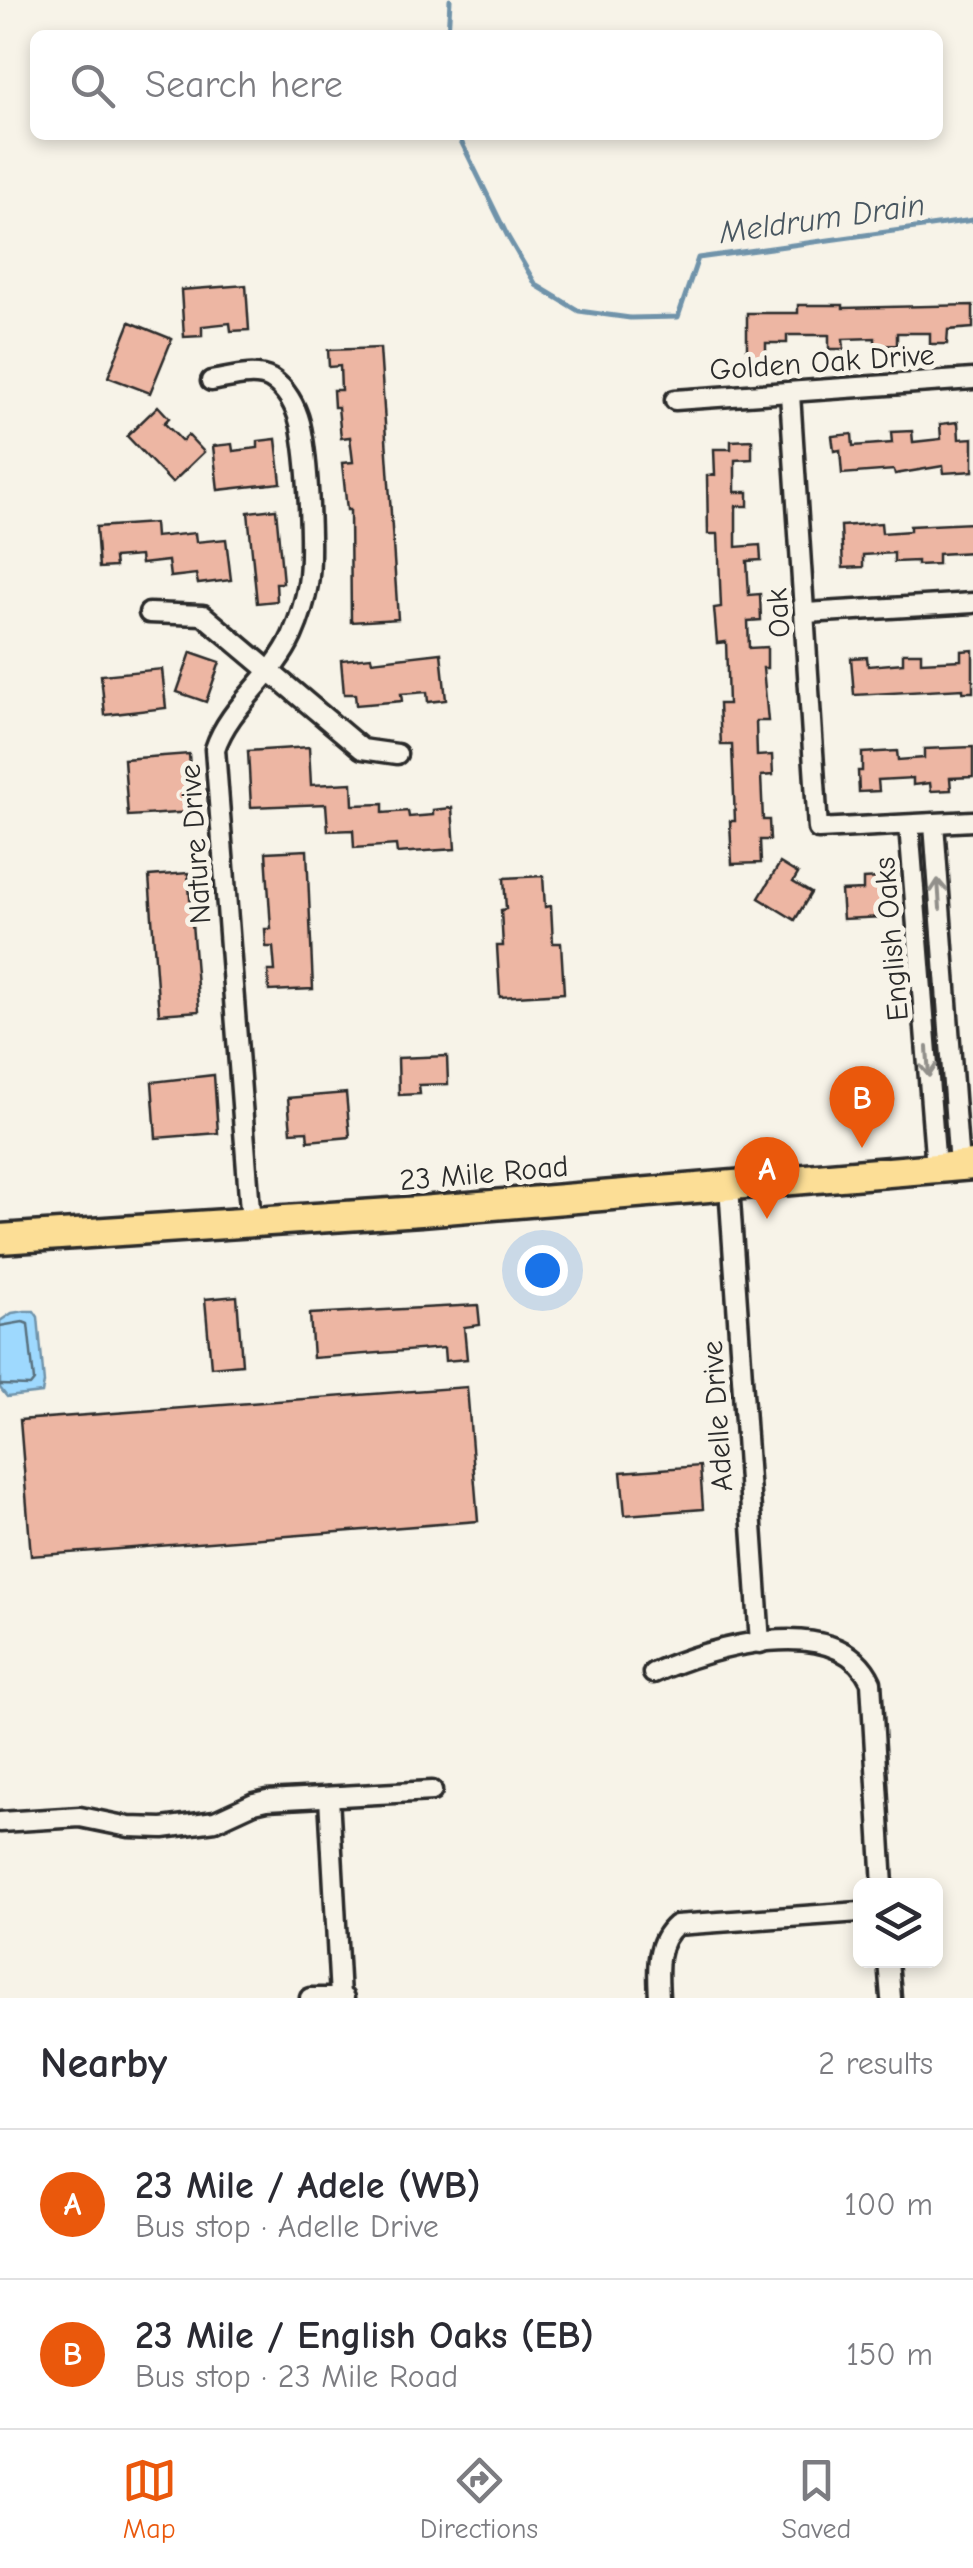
<!DOCTYPE html>
<html lang="en">
<head>
<meta charset="utf-8">
<style>
  :root { --surface:#fff; --page:#f7f7f7; --text:#2b2b33; --muted:#7c7c81; --line:#e1e1e2; --accent:#ea580c }
  body { margin:0; font-family:"Comic Neue",sans-serif; background:var(--page); color:var(--text) }
  .controls { position:absolute; right:30px; bottom:30px; display:grid; overflow:hidden; border-radius:15px; box-shadow:0 5px 15px #0003 }
  .controls button { width:90px; height:90px; display:grid; place-items:center; padding:0; border:0; border-bottom:2px solid var(--line); background:var(--surface); color:var(--text); font:50px sans-serif }
  .you { position:absolute; left:542px; top:1270px; width:35px; height:35px; margin:-25px; border:8px solid #fff; border-radius:50%; background:#1a73e8; box-shadow:0 0 0 15px #1a73e833 }
  .badge { display:grid; place-items:center; width:65px; height:65px; border-radius:50%; background:var(--accent); color:#fff; font-size:32px; font-weight:700 }
  .pin { position:absolute; translate:-50% -82px; filter:drop-shadow(0 2px 5px #0008) }
  .pin::after { content:''; position:absolute; top:52px; width:35px; height:30px; background:inherit; clip-path:polygon(0 0,100% 0,50% 100%) }
  .list { margin:0; padding:0; list-style:none }
  h2 { display:flex; justify-content:space-between; align-items:center; height:130px; margin:0; padding:0 40px; font-size:42px }
  h2 small { font-size:32px; font-weight:400; color:var(--muted) }
  .list li { display:grid; grid-template-columns:65px 1fr auto; gap:30px; align-items:center; box-sizing:border-box; height:150px; padding:0 40px; border-top:2px solid var(--line) }
  .list b { display:block; font-size:38px; white-space:nowrap }
  .list p { margin:0; font-size:32px; white-space:nowrap; color:var(--muted) }
  .list em { font-size:32px; font-style:normal; color:var(--muted) }
  .icon { flex:none; width:55px; height:55px; fill:none; stroke:currentColor; stroke-width:2; stroke-linecap:round; stroke-linejoin:round }
  .map { position:relative; flex:none; width:973px; height:1998px; overflow:hidden }
  .search { position:absolute; background:var(--surface); box-shadow:0 5px 15px #0003; left:30px; right:30px; top:30px; height:110px; display:flex; align-items:center; gap:25px; box-sizing:border-box; padding:0 35px; border-radius:15px; color:var(--muted); font-size:38px }
  .sheet { height:430px; background:var(--surface) }
  nav { display:flex; justify-content:space-around; align-items:center; box-sizing:border-box; height:140px; border-top:2px solid var(--line); background:var(--surface); font-size:28px; color:var(--muted) }
  nav a { display:grid; justify-items:center; gap:5px }
  nav .on { color:var(--accent) }
  .map>svg:first-child { display:block }
  .water { fill:#9ed9fe; stroke:#7093aa; stroke-width:2.5 }
  .lines { fill:none; stroke-linecap:round; stroke-linejoin:round }
  .shore { stroke:#59717f; stroke-width:2.5 }
  .stream { stroke:#7093aa; stroke-width:5 }
  .building { fill:#edb6a3; stroke:#2b2b2b; stroke-width:2.5 }
  .minor-casing { stroke:#2b2b2b; stroke-width:25 }
  .primary-casing { stroke:#2b2b2b; stroke-width:35 }
  .minor { stroke:#f7f3e8; stroke-width:18 }
  .primary { stroke:#fcde96; stroke-width:28 }
  .oneway { stroke:#918f8a }
  .labels { text-anchor:middle; stroke-width:10; stroke-linejoin:round; paint-order:stroke }
  .street-label { font-size:30px; fill:#2b2b2b; stroke:#f7f3e8 }
  .water-label { font-size:32px; font-style:italic; fill:#485660; stroke:#f7f3e8 }
</style>
</head>
<body>
<div class="map">
<svg width="973" height="1998" viewBox="0 0 973 1998">
  <rect width="100%" height="100%" fill="#f7f3e8"/>
  <filter id="ink" filterUnits="userSpaceOnUse"><feTurbulence type="fractalNoise" baseFrequency=".01" numOctaves="2"/><feDisplacementMap in="SourceGraphic" scale="20" xChannelSelector="R" yChannelSelector="G"/><feConvolveMatrix kernelMatrix="1 2 1 2 8 2 1 2 1" color-interpolation-filters="sRGB"/></filter>
  <g filter="url(#ink)">
    <path class="water" d="M25 1311H34L38 1317 44 1383 42 1393 7 1397 0 1388V1321L12 1313Z"/>
    <g class="lines">
      <path class="shore" d="M0 1326 23 1322 28 1324 34 1381 30 1386 0 1385"/>
      <g class="stream">
        <path d="M448 35 450 0"/>
        <path d="M458 135 508 237 536 285 579 311 630 318 678 317 698 258 973 220"/>
      </g>
    </g>
    <g class="building">
      <path d="M246 285 249 330 231 331 230 323 202 326V336L184 337 181 290Z"/>
      <path d="M798 305H843V308L973 305V328L948 330 947 344H930V333H897V345L875 346V338L843 339 844 349H829V335H787V343H766V358H747V313H798Z"/>
      <path d="M130 322 172 339 150 393 108 377Z"/>
      <path d="M380 348 398 619 351 622 350 510H347L342 463 353 462 350 437 341 438 338 407H334L333 390H341L340 366 329 367 328 350Z"/>
      <path d="M158 406 169 418 164 423 182 441 188 435 204 452 172 483 127 436Z"/>
      <path d="M958 422 959 439 973 438V471L944 473 943 466 895 474 894 470 842 474 840 450 834 451 832 436 852 434 853 446 892 443 891 432 912 431 913 442 941 439 940 424Z"/>
      <path d="M276 439 281 483 218 490 213 446 232 444 233 451 258 448V441Z"/>
      <path d="M752 440V459L735 460V492H748V506H736V547L760 545 761 560 747 561 749 595 760 594 761 620 748 621 749 648 767 647V668H763L768 721H756L757 756 772 755 773 775 761 776 763 820H769L770 840H760L761 863 732 864 730 821H735L732 745H721L719 704H728L726 642 717 643 714 608 721 607 718 534H708L707 476 715 475 714 449H731V441Z"/>
      <path d="M276 509 283 583H276L277 601 257 603 248 512Z"/>
      <path d="M154 523 155 537 195 533 196 542 226 539 231 580 198 584 196 574 170 577 168 561 141 564 140 556 114 558 115 567 99 568 96 527Z"/>
      <path d="M881 523 882 533 910 531V526L973 523V552L938 554V564L917 565V561L894 562V553L863 555V567L843 568 841 526Z"/>
      <path d="M973 650V692H963V689L854 695 851 658 867 657 868 666 903 663V653H921V662L961 660V651Z"/>
      <path d="M191 652 220 662 206 702 177 692Z"/>
      <path d="M441 653 446 700 428 702 427 692 401 694 402 701 356 705 355 694H344L341 660 371 657 372 661Z"/>
      <path d="M162 669 166 708 105 715 101 675Z"/>
      <path d="M309 747 311 785 352 783 353 805 383 804V813L408 811 409 817 433 815V810L452 808 455 849 397 853 396 845 354 848 353 830 328 831 326 804 251 807 248 751Z"/>
      <path d="M973 747V777L950 778 951 790 931 791 930 783 913 785V778L878 780 879 791 859 792 858 771H862V753L897 751 898 760 924 758V749Z"/>
      <path d="M189 754 193 812 128 816 124 759Z"/>
      <path d="M307 850 313 989 269 991 268 971H275L273 947H266L265 929H271L266 852Z"/>
      <path d="M780 863 798 874 793 882 811 893 795 920 759 898Z"/>
      <path d="M188 873 199 1011 159 1014 149 876Z"/>
      <path d="M543 876 545 907 551 906 553 943H561L564 993 500 997 497 946H503L501 910 506 909 504 878Z"/>
      <path d="M881 878 883 917 843 919 841 891 863 890V879Z"/>
      <path d="M447 1056 448 1084 419 1085 420 1094 399 1095 398 1058Z"/>
      <path d="M214 1075 218 1133 156 1138 152 1082Z"/>
      <path d="M346 1093 350 1137 308 1141 307 1131 291 1132 288 1098Z"/>
      <path d="M237 1296 242 1364 211 1367 205 1299Z"/>
      <path d="M478 1305 480 1325 464 1327 467 1359 445 1361 444 1348 313 1358 310 1314Z"/>
      <path d="M467 1387 478 1521 31 1556 20 1420Z"/>
      <path d="M700 1466 703 1509 625 1515 621 1472Z"/>
    </g>
    <g class="lines">
      <defs>
        <g id="minor">
          <path d="M211 381C230 378 254 370 271 379 286 388 296 407 300 423 308 456 313 552 308 584 305 602 299 620 292 636 273 678 229 706 215 749L251 1223"/>
          <path d="M790 394 818 829 973 821"/>
          <path d="M675 400 973 379"/>
          <path d="M149 613 203 615 362 749 397 754"/>
          <path d="M806 613 973 603"/>
          <path d="M934 824 959 1166"/>
          <path d="M909 825 936 1168"/>
          <path d="M729 1186 760 1643"/>
          <path d="M653 1673C708 1648 838 1609 871 1682L883 1886"/>
          <path d="M329 1797 340 1997"/>
          <path d="M0 1822 80 1817 129 1827 163 1828 215 1821 254 1803 267 1800 432 1791"/>
          <path d="M888 1960 891 1998"/>
          <path d="M310 1998H344"/>
          <path d="M659 1998C658 1972 654 1944 676 1925L860 1912"/>
        </g>
        <path id="primary" d="M0 1239 421 1211 973 1165"/>
      </defs>
      <use href="#minor" class="minor-casing"/>
      <use href="#primary" class="primary-casing"/>
      <use href="#minor" class="minor"/>
      <use href="#primary" class="primary"/>
    </g>
    <defs><path id="oneway-shaft" d="M-6 0H5M1.5-3L5.5 0L1.5 3" fill="none" stroke-width="1.6" stroke-linecap="round" stroke-linejoin="round" transform="scale(2.5)"/></defs>
    <g class="oneway">
      <use href="#oneway-shaft" transform="translate(939 894) rotate(-94)"/>
      <use href="#oneway-shaft" transform="translate(928 1062) rotate(86)"/>
    </g>
  </g>
  <g class="labels">
    <g class="street-label">
      <text transform="translate(822 362) rotate(-4)" y="10">Golden Oak Drive</text>
      <text transform="translate(778 613) rotate(-94)" y="10">Oak</text>
      <text transform="translate(195 844) rotate(-94)" y="10">Nature Drive</text>
      <text transform="translate(891 939) rotate(-95)" y="10">English Oaks</text>
      <text transform="translate(484 1173) rotate(-5)" y="10">23 Mile Road</text>
      <text transform="translate(717 1416) rotate(-94)" y="10">Adelle Drive</text>
    </g>
    <g class="water-label">
      <text transform="translate(822 218) rotate(-8)" y="11">Meldrum Drain</text>
    </g>
  </g>
</svg>
<div class="controls">
<button><svg class="icon" aria-label="layers" viewBox="0 0 24 24"><path d="M12 4l9 5-9 5-9-5zM3 14l9 5 9-5"/></svg></button>
</div>
<div class="you"></div>
<div class="pin badge" style="left:767px;top:1219px">A</div>
<div class="pin badge" style="left:862px;top:1148px">B</div>
<div class="search"><svg class="icon" aria-label="search" viewBox="0 0 24 24"><circle cx="10" cy="10" r="6"/><path d="M15 15l6 6"/></svg>Search here</div>
</div>
<section class="sheet">
<h2>Nearby<small>2 results</small></h2>
<ul class="list">
<li><span class="badge">A</span><div><b>23 Mile / Adele (WB)</b><p>Bus stop · Adelle Drive</p></div><em>100 m</em></li>
<li><span class="badge">B</span><div><b>23 Mile / English Oaks (EB)</b><p>Bus stop · 23 Mile Road</p></div><em>150 m</em></li>
</ul>
</section>
<nav>
<a class="on"><svg class="icon" aria-label="map" viewBox="0 0 24 24"><path d="M3 6l6-2 6 2 6-2v14l-6 2-6-2-6 2zM9 4v14M15 6v14"/></svg>Map</a>
<a><svg class="icon" aria-label="directions" viewBox="0 0 24 24"><path d="M12 3l9 9-9 9-9-9zM9 14v-3h6M13 9l2 2-2 2"/></svg>Directions</a>
<a><svg class="icon" aria-label="saved" viewBox="0 0 24 24"><path d="M7 4h10v16l-5-4-5 4z"/></svg>Saved</a>
</nav>
</body>
</html>
